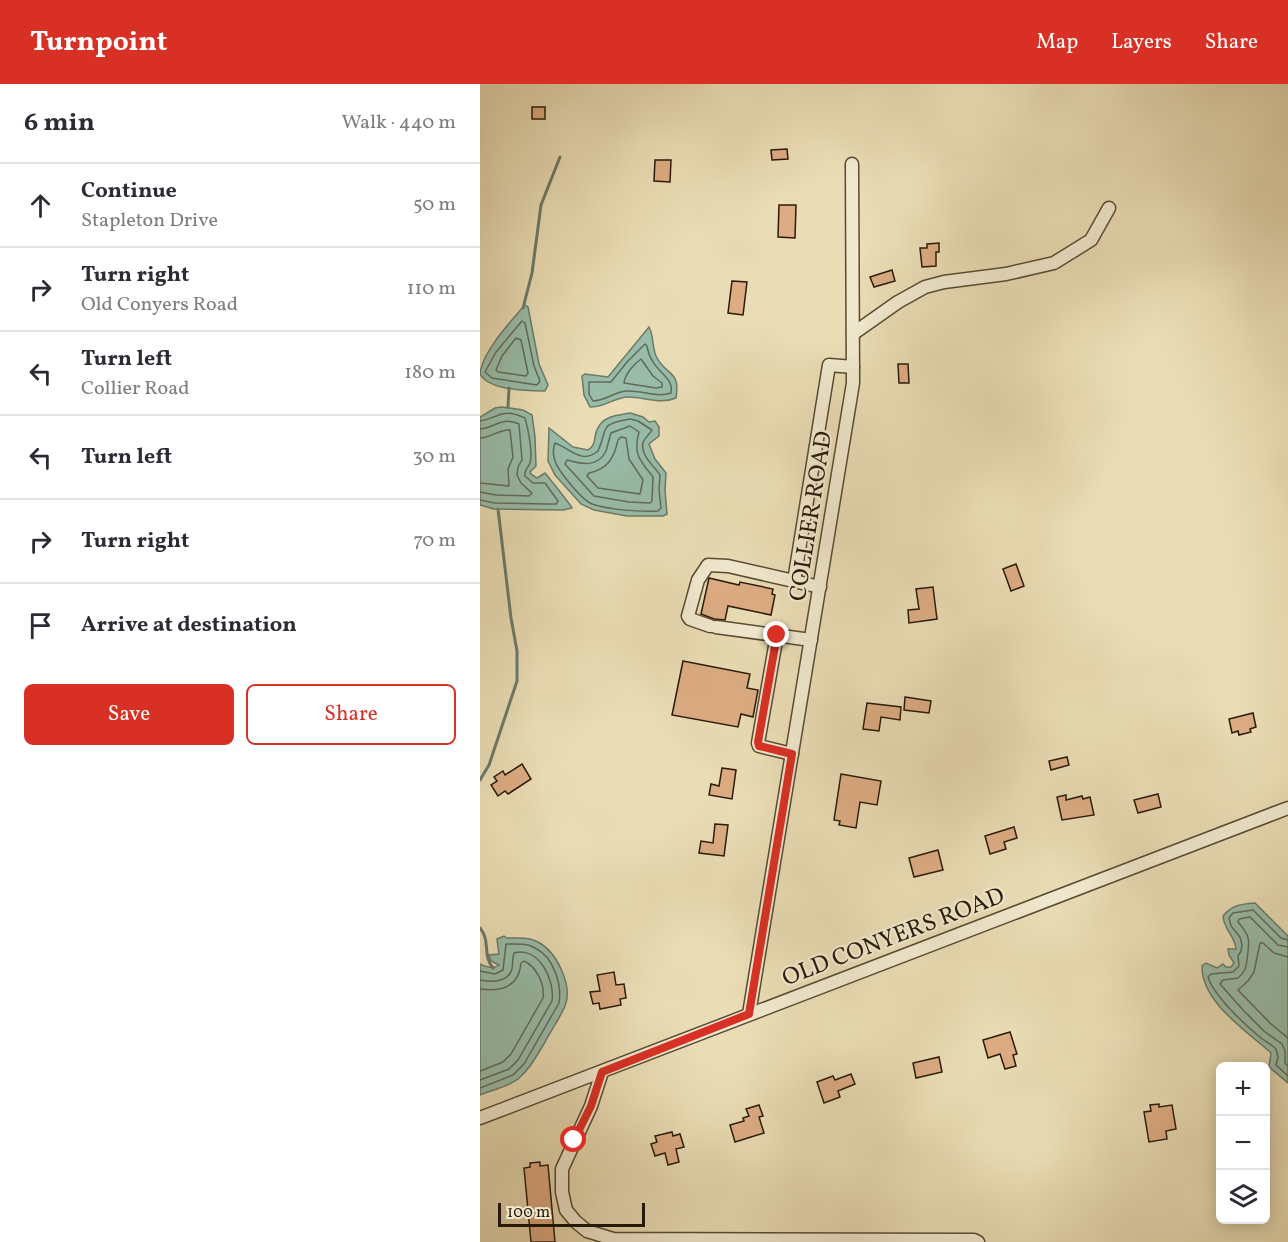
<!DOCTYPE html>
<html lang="en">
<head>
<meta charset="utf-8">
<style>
  :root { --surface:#fff; --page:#f7f7f7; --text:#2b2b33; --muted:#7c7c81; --line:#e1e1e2; --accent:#d93025 }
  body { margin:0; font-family:Vollkorn,serif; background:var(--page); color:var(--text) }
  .controls { position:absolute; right:18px; bottom:18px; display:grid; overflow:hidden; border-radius:9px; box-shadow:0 3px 15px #0003 }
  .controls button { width:54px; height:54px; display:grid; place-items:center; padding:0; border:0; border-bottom:2px solid var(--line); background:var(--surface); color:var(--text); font:30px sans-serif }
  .scale { position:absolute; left:18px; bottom:15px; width:147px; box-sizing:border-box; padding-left:6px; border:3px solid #281a08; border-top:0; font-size:16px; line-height:21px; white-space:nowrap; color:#281a08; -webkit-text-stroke:4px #f1e9cf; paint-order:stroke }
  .stop { position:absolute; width:18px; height:18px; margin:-14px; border:4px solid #d93025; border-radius:50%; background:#fff }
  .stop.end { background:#d93025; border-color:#fff; box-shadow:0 2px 6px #0008 }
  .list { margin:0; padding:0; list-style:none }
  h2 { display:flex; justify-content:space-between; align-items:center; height:78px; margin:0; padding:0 24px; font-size:26px }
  h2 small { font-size:20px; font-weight:400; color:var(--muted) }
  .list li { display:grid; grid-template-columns:39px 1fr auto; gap:18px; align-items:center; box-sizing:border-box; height:84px; padding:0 24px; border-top:2px solid var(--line) }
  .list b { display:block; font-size:22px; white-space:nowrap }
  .list p { margin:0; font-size:20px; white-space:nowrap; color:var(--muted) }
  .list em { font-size:20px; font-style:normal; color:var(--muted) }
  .actions { display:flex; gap:12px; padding:18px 24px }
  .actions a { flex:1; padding:14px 0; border:2px solid var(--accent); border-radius:9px; text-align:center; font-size:21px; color:var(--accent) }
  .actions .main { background:var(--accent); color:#fff }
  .icon { flex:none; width:33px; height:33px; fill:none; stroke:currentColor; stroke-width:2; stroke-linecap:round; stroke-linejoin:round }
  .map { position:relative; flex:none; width:808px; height:1158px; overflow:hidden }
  header { display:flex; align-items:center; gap:36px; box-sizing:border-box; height:84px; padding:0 30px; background:var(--accent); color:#fff }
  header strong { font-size:28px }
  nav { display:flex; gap:33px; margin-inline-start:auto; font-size:21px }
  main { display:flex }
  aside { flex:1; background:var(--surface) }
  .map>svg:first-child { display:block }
  .water { fill:#98bca9; stroke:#6b7b69; stroke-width:1.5 }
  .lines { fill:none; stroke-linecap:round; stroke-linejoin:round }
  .shore { stroke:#606b58; stroke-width:1.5 }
  .stream { stroke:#6b7b69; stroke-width:3 }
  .building { fill:#ddac83; stroke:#281a08; stroke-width:1.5 }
  .minor-casing { stroke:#584b33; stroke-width:15 }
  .minor { stroke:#f1e9cf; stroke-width:12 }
  .route { stroke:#d93025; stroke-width:8 }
  .labels { text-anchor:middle; stroke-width:4.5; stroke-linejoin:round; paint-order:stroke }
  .street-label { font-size:24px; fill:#281a08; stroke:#f1e9cf }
</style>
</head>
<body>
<header>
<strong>Turnpoint</strong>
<nav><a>Map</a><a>Layers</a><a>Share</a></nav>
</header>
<main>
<aside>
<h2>6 min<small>Walk · 440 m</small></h2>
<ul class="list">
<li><svg class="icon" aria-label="ahead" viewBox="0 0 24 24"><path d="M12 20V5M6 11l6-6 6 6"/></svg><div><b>Continue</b><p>Stapleton Drive</p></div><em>50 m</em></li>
<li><svg class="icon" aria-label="right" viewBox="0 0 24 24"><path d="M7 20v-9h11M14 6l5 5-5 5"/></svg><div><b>Turn right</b><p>Old Conyers Road</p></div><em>110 m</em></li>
<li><svg class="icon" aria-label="left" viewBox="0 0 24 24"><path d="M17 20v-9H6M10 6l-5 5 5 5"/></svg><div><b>Turn left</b><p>Collier Road</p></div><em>180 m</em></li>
<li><svg class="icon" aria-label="left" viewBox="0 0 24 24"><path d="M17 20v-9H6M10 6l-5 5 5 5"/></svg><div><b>Turn left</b></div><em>30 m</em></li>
<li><svg class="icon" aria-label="right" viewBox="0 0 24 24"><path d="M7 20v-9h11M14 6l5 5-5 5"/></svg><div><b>Turn right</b></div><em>70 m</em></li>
<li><svg class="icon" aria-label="arrive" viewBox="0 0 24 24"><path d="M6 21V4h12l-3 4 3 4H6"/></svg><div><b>Arrive at destination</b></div></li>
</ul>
<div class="actions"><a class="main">Save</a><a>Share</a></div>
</aside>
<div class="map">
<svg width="808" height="1158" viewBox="0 0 808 1158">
  <rect width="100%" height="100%" fill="#eaddb5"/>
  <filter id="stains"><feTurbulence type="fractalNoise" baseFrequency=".00333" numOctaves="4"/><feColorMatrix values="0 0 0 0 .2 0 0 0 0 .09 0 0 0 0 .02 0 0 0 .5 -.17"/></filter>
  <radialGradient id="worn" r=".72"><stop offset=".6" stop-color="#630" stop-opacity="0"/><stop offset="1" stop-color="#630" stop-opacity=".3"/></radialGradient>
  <g class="water">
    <path d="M45 221 48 223 59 280 68 301 65 307C48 307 9 306 0 290 2 268 31 237 45 221Z"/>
    <path d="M169 243C174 252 172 263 176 272 185 292 201 285 196 314 180 321 165 313 148 313 135 313 124 324 110 323L104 311 102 292 105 290 128 293Z"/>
    <path d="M22 323 43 326 52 331 55 353 56 382 50 388 51 390 57 394 65 389C70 395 90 420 92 424L83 426 14 425 0 421V333L15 324Z"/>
    <path d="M150 329 163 333 169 338 175 337 179 343V352L169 360 175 375 186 389 185 406 187 430 183 432H147L114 426 101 420 75 391 68 377 69 344 93 363 108 366C117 361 113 352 118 344 123 332 139 331 150 329Z"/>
    <path d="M775 819 808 852V999L789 983 791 969C767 947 721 918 722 882L726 879 737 884 743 880 746 883H751L754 879 749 871 748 865H756C755 852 744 846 743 832 752 821 761 820 775 819Z"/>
    <path d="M24 852 27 854C37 854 48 853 58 858 77 868 93 902 85 922 80 934 71 946 65 958 57 971 50 985 38 995 28 1003 12 1006 0 1011V880C7 884 13 885 19 881L11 877 9 871 19 870 17 855Z"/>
  </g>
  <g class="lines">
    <g class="shore">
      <path d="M42 237 45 239 54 282 60 297 57 301 12 294 5 288 16 268Z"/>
      <path d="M36 254 41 256 48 289 46 292 18 288 16 286 22 272Z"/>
      <path d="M165 260 167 262C168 267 169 272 172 276 178 289 194 294 191 309 175 314 162 306 146 307 134 308 125 317 113 317L109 310V298H131L147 278Z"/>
      <path d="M161 275 173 292 182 299V303L176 304 144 299C145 290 154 280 161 275Z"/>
      <path d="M150 335 158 337 172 346C170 350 164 354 163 359 160 371 174 382 180 391L179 406 181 424 178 427C160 428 129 426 112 420 102 416 78 387 75 377 73 371 73 364 75 359 90 364 101 381 118 367 129 343 117 341 150 335Z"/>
      <path d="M0 337C20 334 21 323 45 334 48 344 53 369 50 379 48 385 44 385 45 392L53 399H65L78 417 76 420H68L15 419 0 416"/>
      <path d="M150 342 159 348C153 369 159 376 173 393L172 417 170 419 149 418 114 412 85 380 87 376C101 380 118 384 126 367 128 361 129 355 131 349Z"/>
      <path d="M0 345C16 344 20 332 39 340L42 376 38 383 37 391 41 399 52 409 49 412 16 411 0 408"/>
      <path d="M141 353 146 354 149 375 163 396 160 410 118 404 107 392 109 389C128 385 134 374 138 356Z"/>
      <path d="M0 354C11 354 19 345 30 346L33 373 28 385 29 402 0 399"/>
      <path d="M808 856 801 854 773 826 753 829 749 834 751 842 760 853 762 861 761 867 758 872 759 882 753 888 731 890 728 893C734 912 765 941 781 954 786 958 791 960 796 965L798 973 796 981 808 992"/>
      <path d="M808 863 798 861 770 833 759 835 758 838C772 854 769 857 767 876 766 884 765 888 758 894L743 896 740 900 763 926 785 948 802 960 805 967V979L808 982"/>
      <path d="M808 873 794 869 783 859H780L774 888 768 897 758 906 791 940 808 954"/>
      <path d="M0 887 15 890 23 886 26 860C36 860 47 859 55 864 74 873 82 901 79 919L44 980 33 991 0 1004"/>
      <path d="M0 896C11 898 28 899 32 885 33 879 32 875 34 869 59 862 75 896 72 917L38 976 29 985 0 996"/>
      <path d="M0 905C21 908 39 903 41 879L44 877C57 883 65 901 63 914L31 970 23 978 0 987"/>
    </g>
    <g class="stream">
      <path d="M43 224 52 189 61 121 80 73"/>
      <path d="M28 323 29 304"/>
      <path d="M0 696 9 681 37 597V567L31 534 18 425"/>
      <path d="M0 844C11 857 2 871 13 884"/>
    </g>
  </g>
  <g class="building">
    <rect x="52" y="23" width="13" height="12"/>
    <path d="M307 65 308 75 292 76 291 66Z"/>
    <path d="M175 76H191L190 98 174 97Z"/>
    <path d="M299 121H316L315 154 298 153Z"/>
    <path d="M459 159V168H456V182L442 183 440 164H447V160Z"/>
    <path d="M412 186 415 197 394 203 390 193Z"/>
    <path d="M252 197 267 198 263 231 248 229Z"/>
    <path d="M418 280H428L429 299H419Z"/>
    <path d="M536 480 544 502 531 507 523 485Z"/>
    <path d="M229 494 259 501 260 498 293 505 292 510 295 511 291 531 248 522 245 536 234 535 221 530Z"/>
    <path d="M453 503 457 535 429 539 428 526 439 525 436 505Z"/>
    <path d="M203 577 270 590 267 604 278 606 273 633 261 630 258 643 192 631Z"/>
    <path d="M425 613 451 617 449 629 424 626Z"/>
    <path d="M387 619 421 623 420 636 401 633 399 647 383 645Z"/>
    <path d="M773 629 776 643 770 645 771 648 759 651 758 647 752 649 749 635Z"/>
    <path d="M587 673 589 681 571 686 569 677Z"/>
    <path d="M42 680 51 695 28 710 25 707 18 712 11 701 17 697 14 693 23 687 25 691Z"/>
    <path d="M242 684 256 686 252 715 229 711 231 700 239 702Z"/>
    <path d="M361 690 401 697 397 721 380 718 376 744 359 741 360 737 354 736Z"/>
    <path d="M678 710 681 723 658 729 654 716Z"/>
    <path d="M586 711V716L602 712 603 715 610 713 614 731 582 736 577 713Z"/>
    <path d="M235 740 248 741 244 772 219 769 221 757 233 759Z"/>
    <path d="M534 743 537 754 524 758 526 765 510 770 505 752Z"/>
    <path d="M458 766 463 786 434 793 429 774Z"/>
    <path d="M134 888 136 901 144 900 146 914 140 915 141 921 120 925 119 919 113 920 110 908 120 907 117 891Z"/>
    <path d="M530 948 537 970 533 971 536 982 525 985 520 970 508 974 503 956Z"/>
    <path d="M459 973 462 988 436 994 433 979Z"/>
    <path d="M371 990 375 1000 358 1007 360 1013 344 1019 337 998 353 992 355 996Z"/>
    <path d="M679 1020V1023L692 1021 696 1045 686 1047 687 1055 669 1058 664 1028 671 1027 670 1021Z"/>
    <path d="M279 1021 283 1032 279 1033 284 1049 255 1058 250 1041 264 1037 263 1034 269 1032 266 1025Z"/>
    <path d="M192 1048 193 1052 200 1050 204 1063 196 1065 199 1078 188 1081 185 1069 175 1072 171 1060 177 1058 175 1052Z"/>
    <path d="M60 1078V1082L68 1081 75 1158H51L44 1084 50 1083V1079Z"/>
  </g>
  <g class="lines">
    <defs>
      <g id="minor">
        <path d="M374 249 418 218 445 203 464 198 526 190 574 179 611 156 629 124"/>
        <path d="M314 497 349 281 373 283"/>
        <path d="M230 542 210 535 208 532 218 496 228 481 248 482 340 503"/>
        <path d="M236 543 331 556"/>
        <path d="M297 551 278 659 279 662 312 670"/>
        <path d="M269 930 373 299 372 80"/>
        <path d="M122 988 111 1022 82 1085V1108L86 1126 96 1138 107 1147 133 1155 494 1156 498 1158"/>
        <path d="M0 1034 808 724"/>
      </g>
    </defs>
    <use href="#minor" class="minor-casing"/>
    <use href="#minor" class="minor"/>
  </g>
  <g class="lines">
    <path class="route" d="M94 1056 111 1022 122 988 269 930 312 670 279 662 278 658 297 551"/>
  </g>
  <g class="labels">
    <g class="street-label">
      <text transform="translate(330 432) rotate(-81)" y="8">COLLIER ROAD</text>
      <text transform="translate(413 852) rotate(-21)" y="8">OLD CONYERS ROAD</text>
    </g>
  </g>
  <rect width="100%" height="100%" filter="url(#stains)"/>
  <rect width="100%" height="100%" fill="url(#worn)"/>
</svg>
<div class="controls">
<button>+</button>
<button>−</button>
<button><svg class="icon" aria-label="layers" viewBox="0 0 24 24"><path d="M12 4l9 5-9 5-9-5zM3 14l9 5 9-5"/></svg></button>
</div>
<div class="scale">100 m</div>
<div class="stop" style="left:94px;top:1056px"></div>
<div class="stop end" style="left:297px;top:551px"></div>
</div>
</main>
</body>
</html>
